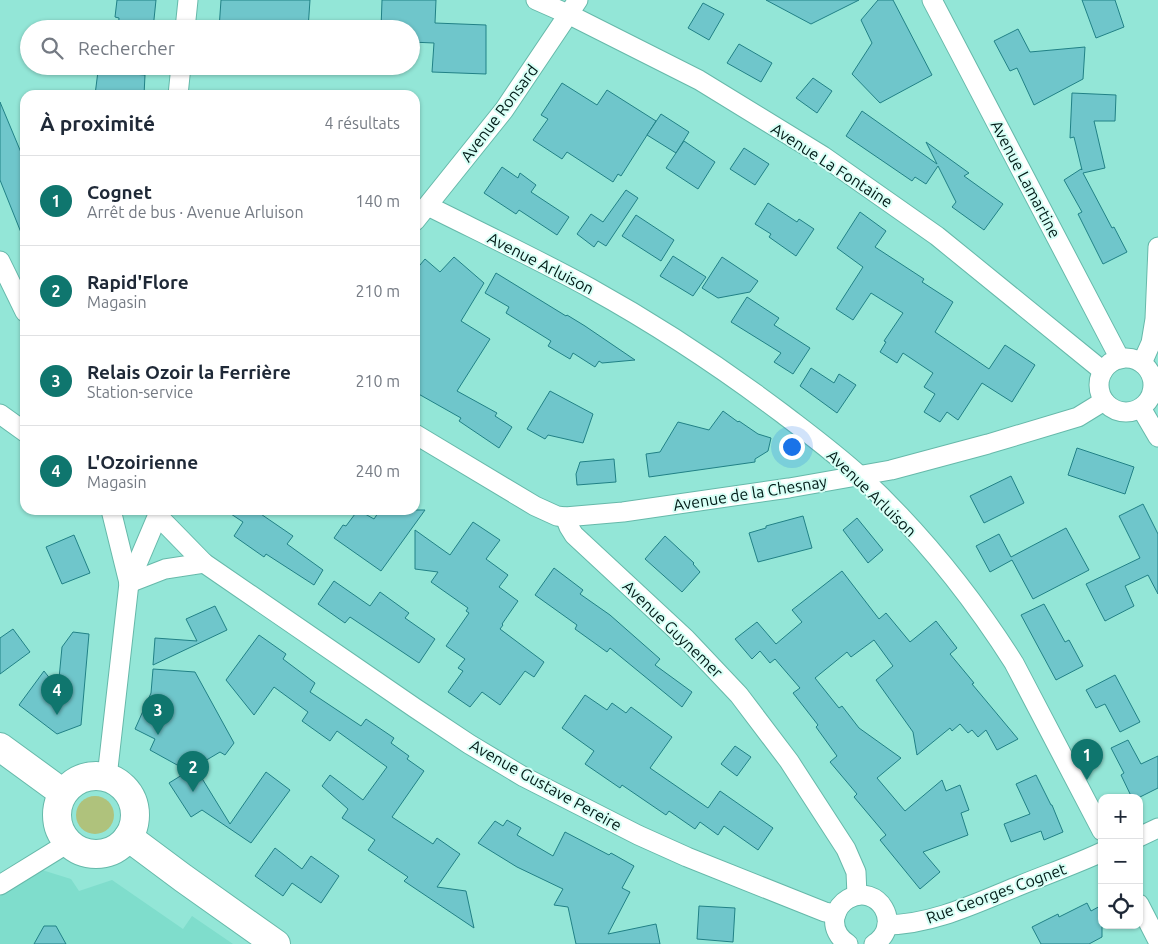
<!DOCTYPE html>
<html lang="fr">
<head>
<meta charset="utf-8">
<style>
  :root { --surface:#fff; --page:#f2f2f3; --text:#1f2937; --muted:#747a83; --line:#e0e1e3; --accent:#0f766e }
  body { margin:0; font-family:Ubuntu,sans-serif; background:var(--page); color:var(--text) }
  .controls { position:absolute; right:15px; bottom:15px; display:grid; overflow:hidden; border-radius:10px; box-shadow:0 1px 4px #0004 }
  .controls button { width:45px; height:45px; display:grid; place-items:center; padding:0; border:0; border-bottom:1px solid var(--line); background:var(--surface); color:var(--text); font:25px sans-serif }
  .you { position:absolute; left:791px; top:446px; width:18px; height:18px; margin:-12px; border:4px solid #fff; border-radius:50%; background:#1a73e8; box-shadow:0 0 0 8px #1a73e833 }
  .badge { display:grid; place-items:center; width:32px; height:32px; border-radius:50%; background:var(--accent); color:#fff; font-size:16px; font-weight:700 }
  .pin { position:absolute; translate:-50% -41px; filter:drop-shadow(0 1px 2px #0008) }
  .pin::after { content:''; position:absolute; top:26px; width:18px; height:15px; background:inherit; clip-path:polygon(0 0,100% 0,50% 100%) }
  .list { margin:0; padding:0; list-style:none }
  h2 { display:flex; justify-content:space-between; align-items:center; height:65px; margin:0; padding:0 20px; font-size:21px }
  h2 small { font-size:16px; font-weight:400; color:var(--muted) }
  .list li { display:grid; grid-template-columns:32px 1fr auto; gap:15px; align-items:center; box-sizing:border-box; height:90px; padding:0 20px; border-top:1px solid var(--line) }
  .list b { display:block; font-size:19px; white-space:nowrap }
  .list p { margin:0; font-size:16px; white-space:nowrap; color:var(--muted) }
  .list em { font-size:16px; font-style:normal; color:var(--muted) }
  .icon { flex:none; width:28px; height:28px; fill:none; stroke:currentColor; stroke-width:2; stroke-linecap:round; stroke-linejoin:round }
  .map { position:relative; flex:none; width:1158px; height:944px; overflow:hidden }
  .search { position:absolute; background:var(--surface); box-shadow:0 1px 4px #0004; left:20px; top:20px; width:400px; height:55px; display:flex; align-items:center; gap:12px; box-sizing:border-box; padding:0 18px; border-radius:28px; color:var(--muted); font-size:19px }
  .panel { position:absolute; background:var(--surface); box-shadow:0 1px 4px #0004; left:20px; top:90px; width:400px; height:425px; border-radius:15px }
  .map>svg:first-child { display:block }
  .built { fill:#7fddcc }
  .green { fill:#afc27c }
  .building { fill:#6fc6cb; stroke:#218186 }
  .lines { fill:none; stroke-linecap:round; stroke-linejoin:round }
  .street-casing { stroke:#66b9aa; stroke-width:21 }
  .secondary-casing { stroke:#66b9aa; stroke-width:30 }
  .street { stroke:#fff; stroke-width:19 }
  .secondary { stroke:#fff; stroke-width:28 }
  .labels { text-anchor:middle; stroke-width:4; stroke-linejoin:round; paint-order:stroke }
  .street-label { font-size:16px; fill:#011a16; stroke:#d7fff6 }
</style>
</head>
<body>
<div class="map">
<svg width="1158" height="944" viewBox="0 0 1158 944">
  <rect width="100%" height="100%" fill="#93e6d7"/>
  <path class="built" d="M42 870 71 879 79 891 112 880 183 929 192 916 233 944H0V896Z"/>
  <circle class="green" cx="95" cy="815" r="19"/>
  <g class="building">
    <path d="M117 0H156L153 29H118L119 18 115 17Z"/>
    <path d="M221 0H310L308 29H219Z"/>
    <path d="M382 0H436L435 23 486 25V74L432 72 434 43 411 42V29H381Z"/>
    <path d="M766 0H859L811 24Z"/>
    <path d="M878 0H893L932 75 880 103 852 74 872 43 861 20Z"/>
    <path d="M1082 0H1115L1124 27 1096 38Z"/>
    <path d="M703 3 724 14 709 40 688 28Z"/>
    <path d="M1018 29 1030 52 1085 47 1083 79 1034 105 1017 68 1010 71 994 41Z"/>
    <path d="M739 44 772 63 761 82 727 63Z"/>
    <path d="M98 71 145 75 144 95H95Z"/>
    <path d="M813 78 832 91 817 113 796 98Z"/>
    <path d="M562 83 597 105 607 90 656 121 621 176 618 174 613 182 567 152 562 159 533 140 548 119 541 115Z"/>
    <path d="M1072 93 1116 95 1115 121H1094L1105 168 1083 173 1112 228 1114 227 1127 252 1103 264 1078 214 1082 212 1064 180 1081 169 1082 170 1074 137 1070 138Z"/>
    <path d="M0 102 25 162 24 240 0 180Z"/>
    <path d="M862 111 937 164 926 142 969 173 964 176 1003 204 984 230 952 207 956 202 938 166 926 184 915 177 912 181 846 136Z"/>
    <path d="M661 114 689 132 676 153 647 135Z"/>
    <path d="M684 141 715 162 698 189 666 168Z"/>
    <path d="M744 148 769 164 755 185 730 169Z"/>
    <path d="M502 167 518 178 520 173 536 185 531 192 569 217 557 235 519 210 516 214 484 193Z"/>
    <path d="M626 190 638 198 606 246 598 241 594 247 577 234 591 214 603 222Z"/>
    <path d="M768 203 797 222 799 219 814 229 796 256 769 237 771 234 755 224Z"/>
    <path d="M860 212 886 231 875 247 924 279 922 282 953 302 935 332 989 369 1005 345 1035 365 1012 402 982 383 958 420 947 412 940 422 924 412 935 394 924 387 933 373 903 353 897 363 880 352 886 342 884 341 903 313 871 293 853 320 836 309 863 267 837 248Z"/>
    <path d="M636 215 674 240 661 261 622 236Z"/>
    <path d="M673 256 706 277 693 296 660 276Z"/>
    <path d="M454 257 484 283 461 321 490 339 457 391 497 413 495 416 512 427 499 448 459 421 461 418 415 392V271L425 259 440 272Z"/>
    <path d="M722 257 758 281 750 292 718 298 702 288Z"/>
    <path d="M496 273 566 316 567 315 585 326 635 360 602 363 599 361 595 367 573 353 570 359 548 346 551 341 506 313 509 307 485 293Z"/>
    <path d="M747 297 779 318 774 325 810 348 793 374 774 362 781 353 731 322Z"/>
    <path d="M811 368 834 383 839 374 856 385 837 413 800 386Z"/>
    <path d="M550 391 593 414 583 443 548 435 545 439 527 429Z"/>
    <path d="M723 411 738 422 739 421 758 434 771 438 768 451 755 459V462L649 477 646 454 660 452 678 422 709 430Z"/>
    <path d="M1077 448 1134 467 1125 494 1068 475Z"/>
    <path d="M614 459 616 482 577 485 576 474 580 462Z"/>
    <path d="M1011 476 1024 503 984 523 970 496Z"/>
    <path d="M1143 504 1158 534V594L1148 575 1125 586 1134 606 1105 621 1086 584 1140 558 1119 516Z"/>
    <path d="M225 510H255L293 536 287 544 323 570 314 585 266 554 264 557 234 536 243 522Z"/>
    <path d="M358 510 374 519 380 510H425L381 571 334 538 343 525 346 526Z"/>
    <path d="M803 516 812 548 758 562 749 533 766 528V526Z"/>
    <path d="M857 518 883 550 868 563 843 530Z"/>
    <path d="M473 522 500 540 486 559 508 575 499 587 518 601 502 624 503 625 500 629 544 662 534 677 525 671 500 705 482 692 470 707 448 692 463 671 458 668 465 659 446 646 469 613 466 611 468 608 431 582 438 572 415 569V530L450 555Z"/>
    <path d="M1066 528 1089 570 1033 599 1012 560 990 572 976 546 999 534 1011 557Z"/>
    <path d="M74 535 90 573 62 584 46 547Z"/>
    <path d="M665 536 694 563 693 564 700 572 682 592 645 559Z"/>
    <path d="M554 568 583 590 580 594 610 615 660 659 655 665 692 692 682 707 610 648 607 652 575 629 577 625 535 595Z"/>
    <path d="M842 571 879 619 886 613 910 642 936 621 957 648 950 654 974 683 972 684 1018 739 997 750 986 730 978 737 972 730 968 733 960 724 952 731 950 728 917 755 913 732 876 680 893 666 874 640 851 657 847 652 815 678 839 708 842 706 859 728 901 758 877 778 905 811 942 780 946 791 960 785 969 810 961 813 968 835 923 852 940 872 920 889 880 840 886 835 854 797 857 794 830 762 837 756 816 727 818 725 793 693 800 688 775 659 770 663 760 651 752 659 735 639 757 622 776 644 802 622 792 610Z"/>
    <path d="M334 581 370 606 380 592 409 613 405 618 435 639 419 663 350 617 345 623 318 604Z"/>
    <path d="M1044 604 1065 642 1069 640 1083 666 1056 680 1021 615Z"/>
    <path d="M215 606 227 630 153 665 155 638 197 641 186 619Z"/>
    <path d="M13 629 30 652 0 674V638Z"/>
    <path d="M73 632 89 634 81 725 57 734 19 705 44 671 58 689 62 647Z"/>
    <path d="M259 635 286 654 283 659 315 683 310 692 361 726 366 719 394 738 391 743 409 756 407 759 424 771 392 817 433 844 437 838 460 854 437 887 466 891 474 928 404 881 408 877 368 850 375 840 342 818 348 809 322 786 330 775 363 800 387 767 337 731 330 741 302 721 308 712 274 687 254 715 226 680Z"/>
    <path d="M153 669 195 672 234 743 225 755 220 752 188 771 150 750 155 739 135 729 151 693Z"/>
    <path d="M1115 675 1140 722 1120 732 1105 704 1096 708 1086 690Z"/>
    <path d="M585 695 607 710 612 703 626 713 631 707 672 737 650 768 708 808 720 791 773 828 758 850 724 826 718 835 700 822 695 829 669 811 666 815 622 785 620 788 585 764 594 751 562 728Z"/>
    <path d="M1128 740 1141 764 1158 756V788L1138 798H1132L1121 775 1124 773 1111 748Z"/>
    <path d="M735 746 751 757 737 776 721 764Z"/>
    <path d="M195 767 230 824 266 772 290 790 251 843 202 810 191 817 169 783Z"/>
    <path d="M1036 775 1051 805H1052L1063 832 1044 840 1041 831 1011 842 1004 824 1030 814 1016 784Z"/>
    <path d="M507 820 521 828 517 835 553 856 565 832 609 855 611 853 634 866 622 888 630 892 608 934 656 924 660 944H576L568 907 554 905 563 889 517 867 478 843 495 821 503 826Z"/>
    <path d="M275 848 302 869 311 856 339 876 321 903 292 883 283 896 255 876Z"/>
    <path d="M1087 903 1091 911 1102 905V937L1089 944H1041L1032 927 1058 914 1059 917Z"/>
    <path d="M699 906 735 908 733 942 697 939Z"/>
    <path d="M44 926H56L66 944H34Z"/>
  </g>
  <g class="lines">
    <defs>
      <g id="street">
        <path d="M536 0 570 15 699 80 823 156 937 236 1103 371"/>
        <path d="M932 0 1120 359"/>
        <path d="M185 29 188 0"/>
        <path d="M178 95 181 66"/>
        <path d="M428 206C482 233 537 259 590 288 657 325 722 368 783 414 809 434 836 454 860 476 919 531 971 595 1014 663L1102 831"/>
        <path d="M415 221 504 110 578 0"/>
        <path d="M0 261 25 312"/>
        <circle cx="1126" cy="385" r="27"/>
        <path d="M1142 363 1151 343 1155 319 1158 247"/>
        <path d="M1141 408 1158 437"/>
        <path d="M0 414 25 432"/>
        <path d="M415 434 535 506 557 516 565 517 623 512 789 488 891 470 988 444 1078 417 1104 401"/>
        <path d="M111 510 129 583"/>
        <path d="M158 516 204 563 415 708 469 744 524 777 638 835 687 857 825 912 836 914"/>
        <path d="M565 517 569 527 574 535 686 639 739 695 789 761 846 849 856 872 857 895"/>
        <path d="M129 583 165 569 204 563"/>
        <path d="M107 777 129 583 160 510"/>
        <path d="M1139 837 1158 828"/>
        <path d="M0 885 68 843"/>
        <path d="M1139 904 1158 941"/>
        <path d="M887 925C933 924 974 904 1016 887 1045 875 1074 865 1102 852"/>
        <path d="M848 944C839 938 833 928 835 917 837 909 841 903 848 899 878 882 904 925 874 944"/>
      </g>
      <g id="secondary">
        <path d="M0 747 63 793"/>
        <circle cx="96" cy="815" r="39"/>
        <path d="M128 837 183 878 276 944"/>
      </g>
    </defs>
    <use href="#street" class="street-casing"/>
    <use href="#secondary" class="secondary-casing"/>
    <use href="#street" class="street"/>
    <use href="#secondary" class="secondary"/>
  </g>
  <g class="labels">
    <g class="street-label">
      <text transform="translate(499 113) rotate(-53)" y="6">Avenue Ronsard</text>
      <text transform="translate(832 165) rotate(33)" y="6">Avenue La Fontaine</text>
      <text transform="translate(1026 179) rotate(62)" y="6">Avenue Lamartine</text>
      <text transform="translate(541 263) rotate(27)" y="6">Avenue Arluison</text>
      <text transform="translate(750 493) rotate(-9)" y="6">Avenue de la Chesnay</text>
      <text transform="translate(872 493) rotate(44)" y="6">Avenue Arluison</text>
      <text transform="translate(673 629) rotate(44)" y="6">Avenue Guynemer</text>
      <text transform="translate(546 785) rotate(29)" y="6">Avenue Gustave Pereire</text>
      <text transform="translate(996 893) rotate(-20)" y="6">Rue Georges Cognet</text>
    </g>
  </g>
</svg>
<div class="controls">
<button>+</button>
<button>−</button>
<button><svg class="icon" aria-label="locate" viewBox="0 0 24 24"><circle cx="12" cy="12" r="6"/><path d="M12 2v4M12 18v4M2 12h4M18 12h4"/></svg></button>
</div>
<div class="you"></div>
<div class="pin badge" style="left:1087px;top:780px">1</div>
<div class="pin badge" style="left:193px;top:792px">2</div>
<div class="pin badge" style="left:158px;top:735px">3</div>
<div class="pin badge" style="left:57px;top:715px">4</div>
<div class="search"><svg class="icon" aria-label="search" viewBox="0 0 24 24"><circle cx="10" cy="10" r="6"/><path d="M15 15l6 6"/></svg>Rechercher</div>
<section class="panel">
<h2>À proximité<small>4 résultats</small></h2>
<ul class="list">
<li><span class="badge">1</span><div><b>Cognet</b><p>Arrêt de bus · Avenue Arluison</p></div><em>140 m</em></li>
<li><span class="badge">2</span><div><b>Rapid'Flore</b><p>Magasin</p></div><em>210 m</em></li>
<li><span class="badge">3</span><div><b>Relais Ozoir la Ferrière</b><p>Station-service</p></div><em>210 m</em></li>
<li><span class="badge">4</span><div><b>L'Ozoirienne</b><p>Magasin</p></div><em>240 m</em></li>
</ul>
</section>
</div>
</body>
</html>
